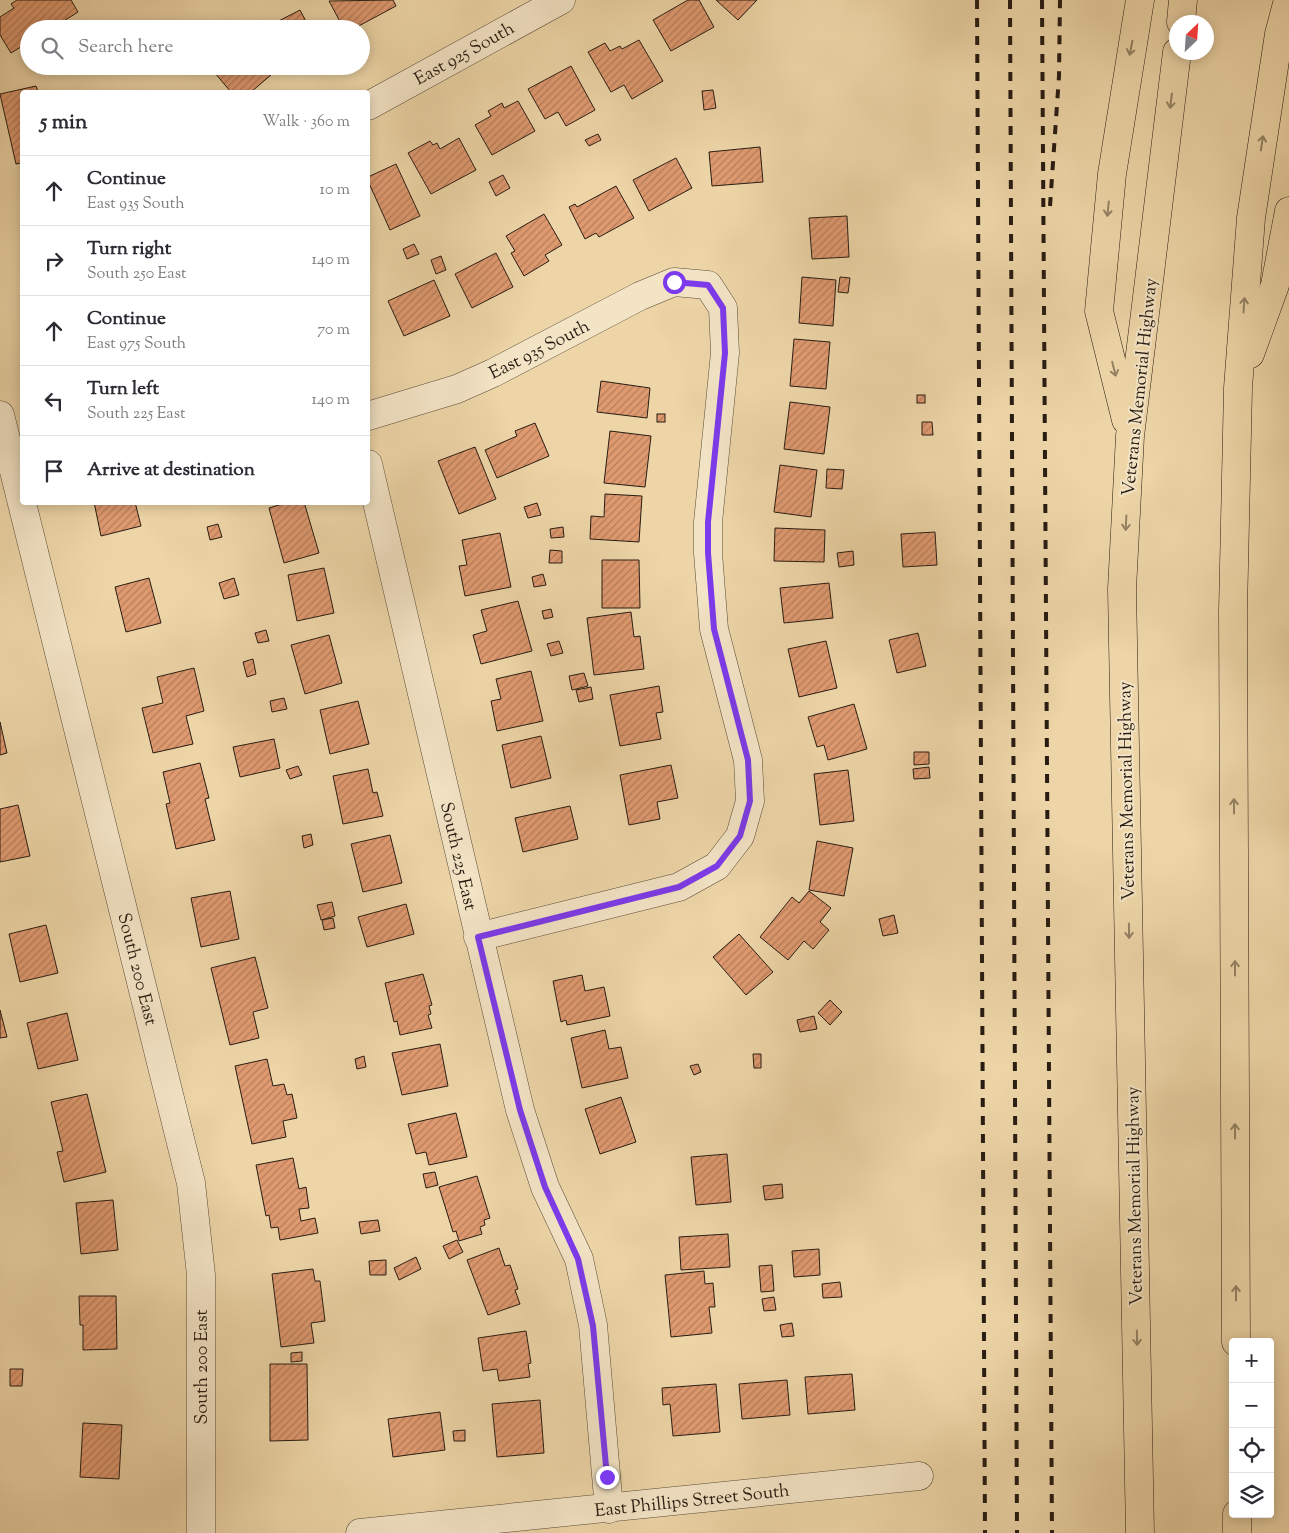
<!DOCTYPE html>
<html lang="en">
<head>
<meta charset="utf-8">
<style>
  :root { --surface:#fff; --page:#f2f2f3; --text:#2b2b33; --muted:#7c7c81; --line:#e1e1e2 }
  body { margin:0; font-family:"Sorts Mill Goudy",serif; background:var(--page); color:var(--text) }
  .controls { position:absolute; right:15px; bottom:15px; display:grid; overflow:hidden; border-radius:5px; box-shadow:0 2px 12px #0003 }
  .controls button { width:45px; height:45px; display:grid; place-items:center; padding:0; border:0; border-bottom:1px solid var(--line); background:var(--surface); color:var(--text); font:25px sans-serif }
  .compass { position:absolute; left:1169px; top:15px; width:45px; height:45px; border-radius:50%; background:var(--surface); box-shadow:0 2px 12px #0003; rotate:25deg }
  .stop { position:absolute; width:15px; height:15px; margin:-11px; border:4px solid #7c3aed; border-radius:50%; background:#fff }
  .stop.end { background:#7c3aed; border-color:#fff; box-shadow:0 1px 5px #0008 }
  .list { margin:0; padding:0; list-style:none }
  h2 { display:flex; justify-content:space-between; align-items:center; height:65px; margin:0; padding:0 20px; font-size:21px }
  h2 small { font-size:16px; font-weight:400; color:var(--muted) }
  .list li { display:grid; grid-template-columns:32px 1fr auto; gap:15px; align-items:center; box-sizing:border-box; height:70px; padding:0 20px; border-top:1px solid var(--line) }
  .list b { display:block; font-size:19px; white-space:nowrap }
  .list p { margin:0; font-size:16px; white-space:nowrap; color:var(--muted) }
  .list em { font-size:16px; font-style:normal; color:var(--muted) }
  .icon { flex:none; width:28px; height:28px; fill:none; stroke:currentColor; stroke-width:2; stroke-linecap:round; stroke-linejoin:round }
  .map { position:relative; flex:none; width:1289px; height:1533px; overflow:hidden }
  .search { position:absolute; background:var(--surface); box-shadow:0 2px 12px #0003; left:20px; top:20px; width:350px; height:55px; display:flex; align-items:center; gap:12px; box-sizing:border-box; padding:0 18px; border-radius:28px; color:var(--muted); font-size:19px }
  .panel { position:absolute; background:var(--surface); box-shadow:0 2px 12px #0003; left:20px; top:90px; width:350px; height:415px; border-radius:5px }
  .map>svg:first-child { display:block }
  .building { fill:url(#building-hatch); stroke:#281c12 }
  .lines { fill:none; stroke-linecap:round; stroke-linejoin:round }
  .minor-casing { stroke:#594a37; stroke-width:29 }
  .highway-casing { stroke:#281c12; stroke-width:29 }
  .minor { stroke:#f3e4c6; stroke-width:28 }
  .highway { stroke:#edd5a7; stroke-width:28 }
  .rail { stroke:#281c12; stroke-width:4; stroke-dasharray:9 9; stroke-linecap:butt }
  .oneway { stroke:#948264 }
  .route { stroke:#7c3aed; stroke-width:6 }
  .labels { text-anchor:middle; stroke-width:4; stroke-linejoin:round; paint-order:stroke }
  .street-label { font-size:18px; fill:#281c12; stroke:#f3e4c6 }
</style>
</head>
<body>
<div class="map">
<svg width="1289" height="1533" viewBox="0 0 1289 1533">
  <defs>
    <pattern id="building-hatch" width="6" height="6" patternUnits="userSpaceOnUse" patternTransform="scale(1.25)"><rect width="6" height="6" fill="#e09a70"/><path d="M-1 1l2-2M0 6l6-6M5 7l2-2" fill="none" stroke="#b67d5b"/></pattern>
  </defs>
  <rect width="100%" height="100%" fill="#edd5a7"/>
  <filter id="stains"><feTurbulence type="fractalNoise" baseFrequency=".004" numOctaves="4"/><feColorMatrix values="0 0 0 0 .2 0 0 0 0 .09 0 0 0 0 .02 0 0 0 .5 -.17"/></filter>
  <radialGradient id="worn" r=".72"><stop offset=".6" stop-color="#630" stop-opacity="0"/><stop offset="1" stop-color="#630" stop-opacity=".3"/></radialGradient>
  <g class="building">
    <path d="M17 0H71L78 12 51 29H29V42L11 53 0 35V17L14 8 11 4Z"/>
    <path d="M393 0 396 6 353 29H344L329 1Z"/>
    <path d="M688 0H699L714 27 671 51 653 20Z"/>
    <path d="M716 0H757L738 20Z"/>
    <path d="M300 10 310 29H268L267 27Z"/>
    <path d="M639 40 663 81 632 99 624 85 611 92 588 52 605 43 610 51 620 46 622 49Z"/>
    <path d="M221 66H265L272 74 251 92H231L214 72Z"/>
    <path d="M571 66 595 110 566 126 558 112 545 119 528 89Z"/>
    <path d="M36 86 38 92H22V163L16 164 0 94Z"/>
    <path d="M713 90 716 108 704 110 702 91Z"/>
    <path d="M518 101 535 131 492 155 475 125 491 116 488 111 502 103 504 108Z"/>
    <path d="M598 134 601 140 589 146 585 140Z"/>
    <path d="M459 138 476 170 431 194 408 153 430 141 433 145 437 143 440 149Z"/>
    <path d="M760 147 763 182 712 186 709 152Z"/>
    <path d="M676 158 692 188 649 211 633 180Z"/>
    <path d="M396 164 420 216 390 230 368 181V177Z"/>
    <path d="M503 175 510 188 496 196 489 182Z"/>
    <path d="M616 186 634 218 599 237 596 233 585 239 569 207 575 204 577 207Z"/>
    <path d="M544 214 562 245 545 255 549 261 524 276 511 253 515 251 506 236Z"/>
    <path d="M847 216 849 257 812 259 809 218Z"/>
    <path d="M414 244 419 254 407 259 403 249Z"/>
    <path d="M496 253 513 287 472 308 455 274Z"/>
    <path d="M441 256 446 270 436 274 431 260Z"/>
    <path d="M802 277 836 280 833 326 799 323Z"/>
    <path d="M840 277 850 278 848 293 838 292Z"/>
    <path d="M434 280 450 316 404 336 388 301Z"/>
    <path d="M794 339 830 342 826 389 790 386Z"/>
    <path d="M601 381 650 388 647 418 597 412Z"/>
    <rect x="917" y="395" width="8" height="8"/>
    <path d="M790 402 830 407 824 454 784 449Z"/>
    <rect x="657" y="414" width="8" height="8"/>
    <path d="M922 422H932L933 435H922Z"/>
    <path d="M535 423 549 456 497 478 485 450 517 436 515 431Z"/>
    <path d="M610 431 651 436 645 487 604 483Z"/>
    <path d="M475 447 496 499 459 514 438 461Z"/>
    <path d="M780 465 817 470 811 517 774 512Z"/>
    <path d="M827 469 844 470 842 489 826 488Z"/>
    <path d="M605 494 642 496 639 542 590 539 591 516 604 517Z"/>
    <path d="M94 502H135L141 526 101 536Z"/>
    <path d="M289 502H304L319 553 284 563 269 508Z"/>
    <path d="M537 503 541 515 528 518 524 507Z"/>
    <path d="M218 524 222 537 210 540 207 527Z"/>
    <path d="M563 527 564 537 551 538 550 529Z"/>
    <path d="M775 528 825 530 824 562 774 561Z"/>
    <path d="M935 532 937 565 903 567 901 534Z"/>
    <path d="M500 533 511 587 465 596 459 566 467 565 462 540Z"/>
    <path d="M550 550 562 551V563H549Z"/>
    <path d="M853 551 854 565 839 567 837 553Z"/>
    <path d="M602 560H639L640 608H602Z"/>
    <path d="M324 568 334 613 297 621 288 575Z"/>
    <path d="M543 574 546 585 534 587 532 577Z"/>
    <path d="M149 578 161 623 126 632 115 587Z"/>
    <path d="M234 578 239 595 224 599 219 583Z"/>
    <path d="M829 583 833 618 784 623 780 588Z"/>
    <path d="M518 601 532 651 481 664 473 635 487 631 481 610Z"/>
    <path d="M551 609 553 617 544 619 542 611Z"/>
    <path d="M631 612 634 637 640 636 644 669 594 675 587 618Z"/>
    <path d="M266 630 269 641 258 643 255 633Z"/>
    <path d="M918 633 926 666 897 673 889 640Z"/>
    <path d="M329 635 342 683 305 694 291 645Z"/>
    <path d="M559 641 563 653 551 656 547 644Z"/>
    <path d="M826 641 837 688 799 697 788 649Z"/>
    <path d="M253 659 256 674 247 677 243 662Z"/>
    <path d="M194 668 204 711 186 716 193 744 153 753 142 708 163 703 157 677Z"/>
    <path d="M531 671 543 721 497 731 491 701 501 699 496 679Z"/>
    <path d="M584 673 588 686 572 690 569 676Z"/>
    <path d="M659 686 663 712 656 713 661 739 620 746 610 695Z"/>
    <path d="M591 687 593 699 579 702 576 690Z"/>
    <path d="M284 698 287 709 272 712 270 701Z"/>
    <path d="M358 701 369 744 330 754 320 710Z"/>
    <path d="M854 704 867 749 828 760 824 745 817 747 808 717Z"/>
    <path d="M0 722 7 753 0 755Z"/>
    <path d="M541 736 551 778 511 788 502 745Z"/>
    <path d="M274 739 280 768 240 777 233 747Z"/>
    <path d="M914 752H929V764L914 765Z"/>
    <path d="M200 763 209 798 205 799 215 840 176 849 166 804 170 803 163 772Z"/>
    <path d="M671 765 678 798 657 802 660 819 629 825 620 775Z"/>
    <path d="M298 766 302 775 290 779 286 770Z"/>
    <path d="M929 767 930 778 914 779 913 769Z"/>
    <path d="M368 769 373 793 377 792 383 816 343 824 333 776Z"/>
    <path d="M848 770 854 821 820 825 814 774Z"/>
    <path d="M18 805 30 856 0 862V809Z"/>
    <path d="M570 806 578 839 523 852 515 818Z"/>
    <path d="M311 834 313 845 304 848 302 836Z"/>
    <path d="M390 835 402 883 363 892 351 844Z"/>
    <path d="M817 841 853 848 844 896 809 890Z"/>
    <path d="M230 891 239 939 201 947 191 898Z"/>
    <path d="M809 891 831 908 820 922 829 930 813 949 804 941 788 960 760 937 792 897 799 903Z"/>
    <path d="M332 902 335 916 321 920 317 905Z"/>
    <path d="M406 904 414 934 367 947 358 917Z"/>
    <path d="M894 915 898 933 883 936 879 919Z"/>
    <path d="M333 918 335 928 324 930 322 920Z"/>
    <path d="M46 925 58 973 20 982 9 934Z"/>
    <path d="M739 934 773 972 746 995 713 957Z"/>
    <path d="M255 957 268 1008 253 1012 259 1038 230 1045 211 968Z"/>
    <path d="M423 974 432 1005 429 1006 431 1014 428 1015 432 1028 400 1035 397 1021 394 1022 385 983Z"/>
    <path d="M582 975 585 991 604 987 610 1016 567 1025 566 1020 561 1022 553 981Z"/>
    <path d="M830 1000 842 1012 830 1025 818 1013Z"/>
    <path d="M0 1010 7 1037 0 1038Z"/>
    <path d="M67 1013 78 1060 38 1069 27 1023Z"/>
    <path d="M814 1016 817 1029 800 1032 797 1020Z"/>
    <path d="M605 1030 609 1049 621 1047 628 1078 582 1088 571 1038Z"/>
    <path d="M440 1044 448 1086 402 1095 392 1053Z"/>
    <path d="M753 1054H761V1068H754Z"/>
    <path d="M364 1056 366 1067 357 1069 355 1059Z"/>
    <path d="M267 1059 273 1086 284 1084 287 1095 292 1094 297 1118 283 1121 286 1137 252 1144 235 1066Z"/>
    <path d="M698 1064 701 1072 694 1075 690 1066Z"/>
    <path d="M87 1094 106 1172 64 1182 57 1152 63 1151 51 1102Z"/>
    <path d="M621 1097 636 1142 600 1154 585 1109Z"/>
    <path d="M456 1113 467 1157 429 1165 426 1152 416 1154 408 1124Z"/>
    <path d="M727 1154 731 1202 696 1205 691 1157Z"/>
    <path d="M293 1158 299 1189 306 1187 309 1208 299 1209 301 1221 315 1218 318 1233 280 1240 278 1227 271 1228 269 1215 266 1216 256 1165Z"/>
    <path d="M435 1172 438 1185 426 1188 423 1174Z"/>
    <path d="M477 1176 490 1218 484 1220 485 1225 480 1227 482 1234 459 1241 456 1231 453 1232 439 1187Z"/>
    <path d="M782 1184 783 1198 765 1200 763 1186Z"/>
    <path d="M113 1200 118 1250 81 1254 76 1203Z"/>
    <path d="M378 1220 380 1231 361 1234 359 1222Z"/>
    <path d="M728 1234 730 1267 681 1270 679 1237Z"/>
    <path d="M457 1240 463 1252 449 1259 443 1246Z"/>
    <path d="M499 1248 505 1266 510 1265 518 1289 515 1290 520 1304 488 1315 467 1260Z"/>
    <path d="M819 1249 820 1275 794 1277 792 1251Z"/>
    <path d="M416 1257 421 1269 399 1280 394 1268Z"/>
    <path d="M386 1260V1275H370L369 1261Z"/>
    <path d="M772 1265 774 1291 761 1292 759 1266Z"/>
    <path d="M313 1269 315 1281H320L325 1321 311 1323 314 1343 281 1347 272 1274Z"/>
    <path d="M704 1271 705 1284 713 1283 715 1307H709L712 1333 671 1337 665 1275Z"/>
    <path d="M840 1282 842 1297 823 1298 822 1284Z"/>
    <path d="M79 1296H116L117 1349 83 1350V1325H80Z"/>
    <path d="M774 1297 776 1310 764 1311 762 1299Z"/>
    <path d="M792 1323 794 1336 782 1337 780 1325Z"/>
    <path d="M526 1331 531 1363 528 1364 530 1377 499 1381 497 1369 483 1371 478 1338Z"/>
    <path d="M302 1352V1361L291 1362V1353Z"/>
    <path d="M270 1364H307L308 1440 270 1441Z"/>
    <path d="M10 1369H23L22 1386H10Z"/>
    <path d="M852 1374 855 1410 808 1414 805 1377Z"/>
    <path d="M787 1380 790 1415 742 1419 739 1384Z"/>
    <path d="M716 1384 720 1432 673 1436 670 1404 663 1405 662 1388Z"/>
    <path d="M540 1400 544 1453 497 1457 492 1404Z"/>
    <path d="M440 1412 445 1450 393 1457 388 1419Z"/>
    <path d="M83 1423 122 1425 119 1479 80 1477Z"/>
    <path d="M465 1430V1441H454L453 1431Z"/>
  </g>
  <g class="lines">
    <defs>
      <g id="minor">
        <path d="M368 106 561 0"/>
        <path d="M0 415 191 1183 201 1275V1533"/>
        <path d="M368 416 457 389 493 373 640 296 674 282 708 285 723 308 725 353 708 522V553L714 629 748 760 750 801 740 836 717 866 679 887 478 937"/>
        <path d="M368 464 520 1110 545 1187 579 1259 593 1325 609 1509"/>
        <path d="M360 1533 919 1476"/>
      </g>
      <g id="highway">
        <path d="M1181 22 1183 0"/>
        <path d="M1250 354 1275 285 1289 211"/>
        <path d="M1126 420 1099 311 1112 174 1140 0"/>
        <path d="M1236 1342 1233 611 1238 388 1251 218 1279 34 1288 0"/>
        <path d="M1237 1514V1533"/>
        <path d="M1140 1533 1122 589 1130 436 1177 52"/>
      </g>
    </defs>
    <use href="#minor" class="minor-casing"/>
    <use href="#highway" class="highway-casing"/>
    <use href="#minor" class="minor"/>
    <use href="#highway" class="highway"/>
    <g class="rail">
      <path d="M977 0 985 1533"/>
      <path d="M1010 0 1017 1533"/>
      <path d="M1042 0 1052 1533"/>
      <path d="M1050 206 1059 76 1060 0"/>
    </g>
  </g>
  <defs><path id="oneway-shaft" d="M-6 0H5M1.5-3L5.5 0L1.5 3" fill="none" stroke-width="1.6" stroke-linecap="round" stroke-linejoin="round" transform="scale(1.25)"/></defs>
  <g class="oneway">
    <use href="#oneway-shaft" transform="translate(1131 48) rotate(101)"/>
    <use href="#oneway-shaft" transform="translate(1171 101) rotate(97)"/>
    <use href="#oneway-shaft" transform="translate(1262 143) rotate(-81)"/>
    <use href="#oneway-shaft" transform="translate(1108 209) rotate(96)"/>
    <use href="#oneway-shaft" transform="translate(1244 305) rotate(-86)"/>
    <use href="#oneway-shaft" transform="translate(1114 369) rotate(76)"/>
    <use href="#oneway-shaft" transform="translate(1126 523) rotate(93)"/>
    <use href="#oneway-shaft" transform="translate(1234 806) rotate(-90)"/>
    <use href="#oneway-shaft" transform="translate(1129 931) rotate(89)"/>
    <use href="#oneway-shaft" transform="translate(1235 968) rotate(-90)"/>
    <use href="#oneway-shaft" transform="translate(1235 1131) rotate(-90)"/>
    <use href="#oneway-shaft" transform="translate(1236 1293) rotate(-90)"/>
    <use href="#oneway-shaft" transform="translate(1137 1338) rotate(89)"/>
  </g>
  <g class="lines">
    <path class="route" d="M607 1477 593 1326 578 1259 545 1187 520 1110 478 937 679 887 717 866 740 836 750 801 748 760 714 629 708 553V522L725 353 723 308 708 285 674 282"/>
  </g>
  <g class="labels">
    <g class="street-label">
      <text transform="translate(464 53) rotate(-29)" y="6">East 925 South</text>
      <text transform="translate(539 349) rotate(-27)" y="6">East 935 South</text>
      <text transform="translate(1139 387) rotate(-84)" y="6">Veterans Memorial Highway</text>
      <text transform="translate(1126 791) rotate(-91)" y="6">Veterans Memorial Highway</text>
      <text transform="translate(459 856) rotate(77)" y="6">South 225 East</text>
      <text transform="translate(138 969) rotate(76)" y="6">South 200 East</text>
      <text transform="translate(1134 1196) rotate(-91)" y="6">Veterans Memorial Highway</text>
      <text transform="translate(201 1367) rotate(-90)" y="6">South 200 East</text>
      <text transform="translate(692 1500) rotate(-6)" y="6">East Phillips Street South</text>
    </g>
  </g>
  <rect width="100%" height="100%" filter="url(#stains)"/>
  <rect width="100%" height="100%" fill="url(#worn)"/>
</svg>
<div class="controls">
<button>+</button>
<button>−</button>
<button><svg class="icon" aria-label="locate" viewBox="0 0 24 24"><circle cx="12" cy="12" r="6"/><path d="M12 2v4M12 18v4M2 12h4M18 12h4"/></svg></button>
<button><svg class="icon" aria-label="layers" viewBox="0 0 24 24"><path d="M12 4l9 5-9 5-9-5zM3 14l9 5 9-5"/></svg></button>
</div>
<svg class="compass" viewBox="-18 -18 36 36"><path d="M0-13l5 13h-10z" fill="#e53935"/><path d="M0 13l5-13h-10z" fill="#7c7c81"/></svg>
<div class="stop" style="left:674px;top:282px"></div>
<div class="stop end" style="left:607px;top:1477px"></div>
<div class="search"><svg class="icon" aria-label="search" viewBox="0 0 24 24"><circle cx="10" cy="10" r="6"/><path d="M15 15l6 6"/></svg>Search here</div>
<section class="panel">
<h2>5 min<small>Walk · 360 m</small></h2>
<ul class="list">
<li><svg class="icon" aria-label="ahead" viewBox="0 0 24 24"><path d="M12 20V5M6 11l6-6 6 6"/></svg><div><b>Continue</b><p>East 935 South</p></div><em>10 m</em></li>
<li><svg class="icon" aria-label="right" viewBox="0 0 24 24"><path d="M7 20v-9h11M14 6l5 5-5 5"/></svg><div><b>Turn right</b><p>South 250 East</p></div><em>140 m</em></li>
<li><svg class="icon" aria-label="ahead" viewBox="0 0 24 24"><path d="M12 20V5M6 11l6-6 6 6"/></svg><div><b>Continue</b><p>East 975 South</p></div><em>70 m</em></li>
<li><svg class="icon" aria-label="left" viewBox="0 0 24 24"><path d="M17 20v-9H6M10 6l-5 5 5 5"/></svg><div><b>Turn left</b><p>South 225 East</p></div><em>140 m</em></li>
<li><svg class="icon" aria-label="arrive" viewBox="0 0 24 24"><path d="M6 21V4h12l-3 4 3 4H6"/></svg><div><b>Arrive at destination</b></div></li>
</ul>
</section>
</div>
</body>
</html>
